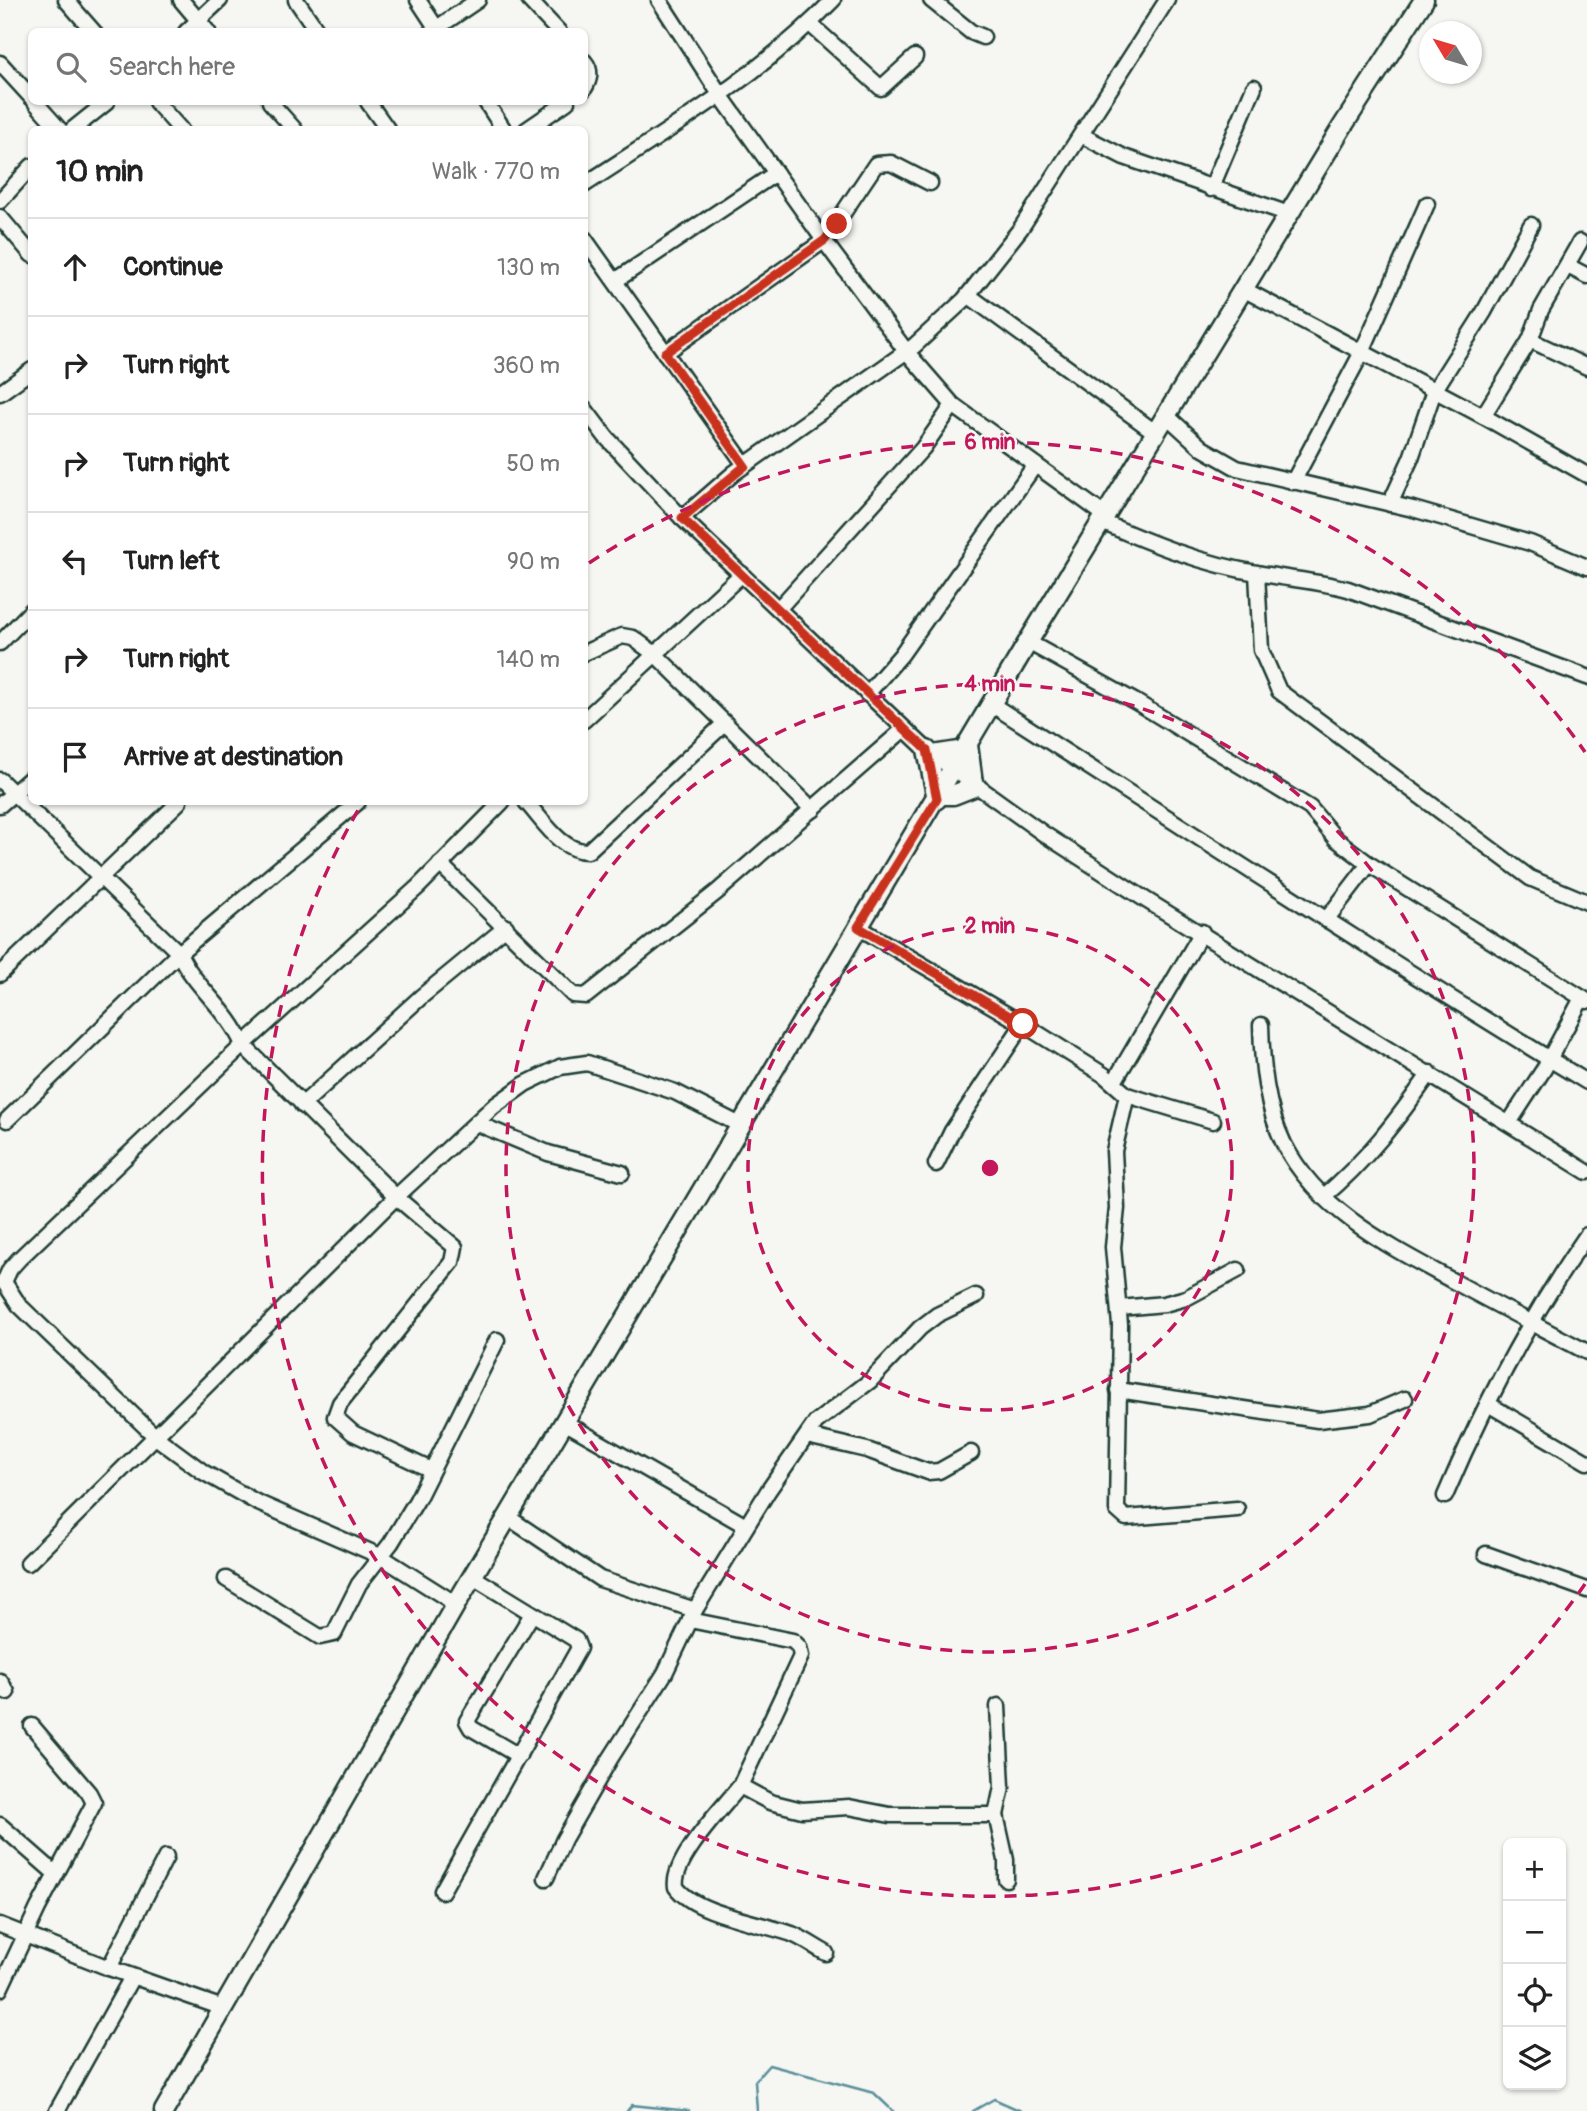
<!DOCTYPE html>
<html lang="en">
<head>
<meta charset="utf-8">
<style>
  :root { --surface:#fff; --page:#f6f6f6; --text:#222; --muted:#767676; --line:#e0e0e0 }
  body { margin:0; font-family:Pangolin,sans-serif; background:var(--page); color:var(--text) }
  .controls { position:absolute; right:21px; bottom:21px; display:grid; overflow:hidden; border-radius:10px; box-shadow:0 2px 5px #0004 }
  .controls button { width:63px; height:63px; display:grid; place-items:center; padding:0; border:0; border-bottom:2px solid var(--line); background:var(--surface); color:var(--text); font:35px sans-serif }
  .compass { position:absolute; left:1419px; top:21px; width:63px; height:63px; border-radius:50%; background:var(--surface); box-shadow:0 2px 5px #0004; rotate:308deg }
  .stop { position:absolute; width:21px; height:21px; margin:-16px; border:5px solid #c8321e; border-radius:50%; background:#fff }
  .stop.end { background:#c8321e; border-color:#fff; box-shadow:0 2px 7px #0008 }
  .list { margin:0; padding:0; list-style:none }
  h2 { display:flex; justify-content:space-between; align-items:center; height:91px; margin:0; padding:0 28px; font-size:30px }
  h2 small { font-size:23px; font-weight:400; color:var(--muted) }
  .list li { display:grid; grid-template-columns:46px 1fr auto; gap:21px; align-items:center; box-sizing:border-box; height:98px; padding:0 28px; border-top:2px solid var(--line) }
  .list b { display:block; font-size:26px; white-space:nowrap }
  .list em { font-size:23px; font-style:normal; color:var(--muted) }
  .icon { flex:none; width:38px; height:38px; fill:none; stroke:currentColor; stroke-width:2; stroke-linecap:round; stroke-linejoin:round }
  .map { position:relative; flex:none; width:1587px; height:2111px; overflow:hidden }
  .search { position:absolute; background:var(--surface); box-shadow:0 2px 5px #0004; left:28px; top:28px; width:560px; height:77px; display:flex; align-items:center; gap:18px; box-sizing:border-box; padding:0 24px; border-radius:10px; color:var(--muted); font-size:26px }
  .panel { position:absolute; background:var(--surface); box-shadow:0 2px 5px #0004; left:28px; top:126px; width:560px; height:679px; border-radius:10px }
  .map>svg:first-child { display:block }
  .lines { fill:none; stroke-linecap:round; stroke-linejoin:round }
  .stream { stroke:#598f9b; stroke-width:2.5 }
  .minor-casing { stroke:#1f3d34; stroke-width:19 }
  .major-casing { stroke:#1f3d34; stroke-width:23 }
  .minor { stroke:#f6f6f2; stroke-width:14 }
  .major { stroke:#f6f6f2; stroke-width:18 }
  .route { stroke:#c8321e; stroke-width:9 }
  .ring { fill:none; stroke:#c2185b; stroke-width:3.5; stroke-dasharray:12 9 }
  .centre { fill:#c2185b; stroke:#f6f6f2; stroke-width:3.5 }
  .ring-label { font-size:21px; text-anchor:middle; font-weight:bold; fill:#c2185b; stroke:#f6f6f2; stroke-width:5; stroke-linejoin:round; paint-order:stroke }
</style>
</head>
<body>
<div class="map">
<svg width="1587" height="2111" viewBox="0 0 1587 2111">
  <rect width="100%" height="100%" fill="#f6f6f2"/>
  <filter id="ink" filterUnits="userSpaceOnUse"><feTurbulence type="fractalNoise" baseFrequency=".0143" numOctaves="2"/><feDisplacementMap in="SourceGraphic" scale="14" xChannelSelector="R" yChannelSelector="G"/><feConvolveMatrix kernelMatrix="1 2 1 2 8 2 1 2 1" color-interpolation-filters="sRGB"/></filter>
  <g filter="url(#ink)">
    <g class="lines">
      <g class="stream">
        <path d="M627 2111 632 2105 689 2111"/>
        <path d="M757 2111 755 2081 769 2065 874 2093 893 2111"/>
        <path d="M973 2111 994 2099 1021 2111"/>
      </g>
      <defs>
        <g id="minor">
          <path d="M66 0 94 32"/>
          <path d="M181 0 208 32"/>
          <path d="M296 0 318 32"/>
          <path d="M418 0 439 32"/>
          <path d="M529 0 559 32"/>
          <path d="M659 0 721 96 833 253 906 351 953 405 1106 516"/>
          <path d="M931 0 971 32 983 37"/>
          <path d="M810 24 881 88 915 57"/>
          <path d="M186 32 220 0"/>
          <path d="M431 32 478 0"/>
          <path d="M584 61C592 70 590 80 584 89"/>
          <path d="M0 63 32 98"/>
          <path d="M35 102 60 130"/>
          <path d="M156 102 181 130"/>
          <path d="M270 102 295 130"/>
          <path d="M368 102 388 130"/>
          <path d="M486 102 504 130"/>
          <path d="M72 130 107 102"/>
          <path d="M526 130 567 102"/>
          <path d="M1083 136 1124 157 1289 214"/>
          <path d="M584 185C671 128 761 75 833 0"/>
          <path d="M1211 189 1254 87"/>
          <path d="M0 201 32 166"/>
          <path d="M0 217 32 255"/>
          <path d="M584 238 745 465"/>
          <path d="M1568 266 1587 276"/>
          <path d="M615 281 776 173"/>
          <path d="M1243 289 1483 416 1587 475"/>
          <path d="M968 295 1156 433"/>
          <path d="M1530 340 1587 367"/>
          <path d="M665 353 825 240 876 164 891 163 930 183"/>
          <path d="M0 393 32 370"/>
          <path d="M584 408 606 437 682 518 927 750 1044 834 1146 900 1587 1172"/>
          <path d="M1167 416 1202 448 1237 468 1413 509 1530 543 1587 567"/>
          <path d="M1483 416 1530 340 1541 310 1580 242"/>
          <path d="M1293 482 1361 354 1427 204"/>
          <path d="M1390 504 1411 458 1434 391 1484 312 1531 225"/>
          <path d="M682 518 734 473 914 346 964 300 1021 228 1167 0"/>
          <path d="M1102 522C1152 544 1203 564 1257 573 1288 579 1318 581 1348 589L1587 677"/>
          <path d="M1257 573 1261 650 1279 691 1530 878 1587 902"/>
          <path d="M779 608 923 448 953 405"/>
          <path d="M1028 642 1136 702 1310 808 1336 839 1369 864 1587 1001"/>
          <path d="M0 643 32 610"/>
          <path d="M584 653 622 636 633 638 655 654 813 810"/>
          <path d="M867 694 901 655 1035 465"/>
          <path d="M991 704C1189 831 1386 960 1587 1082"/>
          <path d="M584 720 742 574"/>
          <path d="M0 780 179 953C195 988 228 1009 243 1045L396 1197 455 1247 452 1262 340 1403 335 1417 353 1433 431 1470"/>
          <path d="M526 802C543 820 561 852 588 851L725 723"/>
          <path d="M0 805 32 777"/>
          <path d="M440 864 573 995 586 996 717 892 903 730"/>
          <path d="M1326 920 1369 864"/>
          <path d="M858 927 1023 1024 1104 1075 1127 1095 1114 1151 1117 1208 1113 1247 1120 1325 1117 1510 1126 1518 1237 1509"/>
          <path d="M0 974 179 802"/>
          <path d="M1261 1025C1262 1065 1266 1107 1284 1144 1319 1212 1391 1247 1455 1282 1499 1306 1543 1329 1587 1352"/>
          <path d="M1114 1082 1202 932"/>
          <path d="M1127 1095 1213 1121"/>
          <path d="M302 1105 422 996 506 927"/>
          <path d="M7 1120 179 953 358 802"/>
          <path d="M476 1123 548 1153 622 1173"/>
          <path d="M1509 1123 1544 1069 1582 998"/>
          <path d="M936 1164 952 1131 1023 1024"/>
          <path d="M1323 1197C1366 1161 1398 1119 1430 1073"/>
          <path d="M1120 1308 1164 1304 1186 1298 1238 1270"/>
          <path d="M1118 1390 1318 1420 1370 1414 1405 1399"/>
          <path d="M1488 1404 1587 1462"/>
          <path d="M564 1422 746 1526"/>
          <path d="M807 1436 867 1450 928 1472 939 1471 971 1453"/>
          <path d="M1445 1496C1484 1404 1530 1317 1587 1235"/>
          <path d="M509 1518 600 1579 695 1610"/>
          <path d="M1486 1554 1587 1590"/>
          <path d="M28 1563 396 1197 493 1107 525 1084 560 1067 587 1063 675 1092 742 1126"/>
          <path d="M226 1579 320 1637 334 1634 359 1584 391 1543 417 1500 497 1340"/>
          <path d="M456 1604 380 1556 256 1502 203 1472 157 1438 19 1305 4 1282 10 1269 19 1259 243 1045 418 887 502 802"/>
          <path d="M690 1620 793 1641 799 1647 801 1656 740 1786 770 1802 802 1810 849 1807 890 1815H996L1006 1860V1879"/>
          <path d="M0 1681 7 1692"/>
          <path d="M519 1756 471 1728 467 1721 532 1614"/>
          <path d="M740 1786C724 1807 671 1860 676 1887 695 1914 762 1923 792 1934 804 1939 815 1947 826 1953"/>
          <path d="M996 1815 1002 1787 998 1706"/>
          <path d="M0 1825 56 1874"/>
          <path d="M546 1878 564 1839 610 1759 665 1673 695 1610 768 1491 816 1422 870 1381 920 1328 937 1315 976 1296"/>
          <path d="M442 1891 579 1648 576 1640 473 1577"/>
          <path d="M0 1925 109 1968 223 2008"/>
          <path d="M109 1968 166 1857"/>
          <path d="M0 1989 38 1908 94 1803 89 1793 32 1726"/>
          <path d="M57 2111 132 1977"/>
        </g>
        <g id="major">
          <path d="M968 745 973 783"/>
          <path d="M927 750 937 799"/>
          <path d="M933 755 965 750"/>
          <path d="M939 795H953L976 786"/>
          <path d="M164 2111 456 1604 1028 642 1342 127 1424 0"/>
        </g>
      </defs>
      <use href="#minor" class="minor-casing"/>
      <use href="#major" class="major-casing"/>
      <use href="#minor" class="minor"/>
      <use href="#major" class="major"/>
    </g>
  </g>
  <g class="lines" filter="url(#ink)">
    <path class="route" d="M837 224 825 240 665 353 745 466 682 518 927 750 937 799 858 927 1023 1024"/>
  </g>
  <g class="ring">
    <circle cx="990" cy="1168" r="242"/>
    <circle cx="990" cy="1168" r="484"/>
    <path d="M1585 1584A726 726 0 0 1 361 805M589 563A726 726 0 0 1 1585 752"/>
  </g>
  <circle cx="990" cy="1168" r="10" class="centre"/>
  <g class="ring-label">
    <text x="990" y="449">6 min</text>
    <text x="990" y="691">4 min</text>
    <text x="990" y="933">2 min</text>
  </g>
</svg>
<div class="controls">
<button>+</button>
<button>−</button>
<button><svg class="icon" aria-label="locate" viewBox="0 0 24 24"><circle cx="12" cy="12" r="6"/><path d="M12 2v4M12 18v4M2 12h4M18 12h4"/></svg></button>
<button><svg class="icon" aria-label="layers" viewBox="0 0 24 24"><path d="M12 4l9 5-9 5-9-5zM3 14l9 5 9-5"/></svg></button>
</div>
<svg class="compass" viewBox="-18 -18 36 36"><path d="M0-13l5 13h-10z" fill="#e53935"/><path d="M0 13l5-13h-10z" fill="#767676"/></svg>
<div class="stop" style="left:1023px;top:1024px"></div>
<div class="stop end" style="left:837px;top:224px"></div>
<div class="search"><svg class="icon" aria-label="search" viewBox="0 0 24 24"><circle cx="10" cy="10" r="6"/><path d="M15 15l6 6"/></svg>Search here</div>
<section class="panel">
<h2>10 min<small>Walk · 770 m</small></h2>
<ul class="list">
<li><svg class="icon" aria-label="ahead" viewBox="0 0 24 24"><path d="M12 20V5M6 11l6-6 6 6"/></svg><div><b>Continue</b></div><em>130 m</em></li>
<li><svg class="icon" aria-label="right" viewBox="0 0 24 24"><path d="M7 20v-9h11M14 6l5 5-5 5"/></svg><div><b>Turn right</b></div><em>360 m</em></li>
<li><svg class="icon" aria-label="right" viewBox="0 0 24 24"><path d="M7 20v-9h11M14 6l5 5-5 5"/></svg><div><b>Turn right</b></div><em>50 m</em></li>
<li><svg class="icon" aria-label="left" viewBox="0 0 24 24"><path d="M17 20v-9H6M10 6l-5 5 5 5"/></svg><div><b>Turn left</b></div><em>90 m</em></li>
<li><svg class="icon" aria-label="right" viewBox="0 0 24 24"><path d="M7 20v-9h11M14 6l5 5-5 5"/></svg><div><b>Turn right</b></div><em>140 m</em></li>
<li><svg class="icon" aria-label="arrive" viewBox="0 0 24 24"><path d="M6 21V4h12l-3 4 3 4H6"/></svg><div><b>Arrive at destination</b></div></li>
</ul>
</section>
</div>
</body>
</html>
